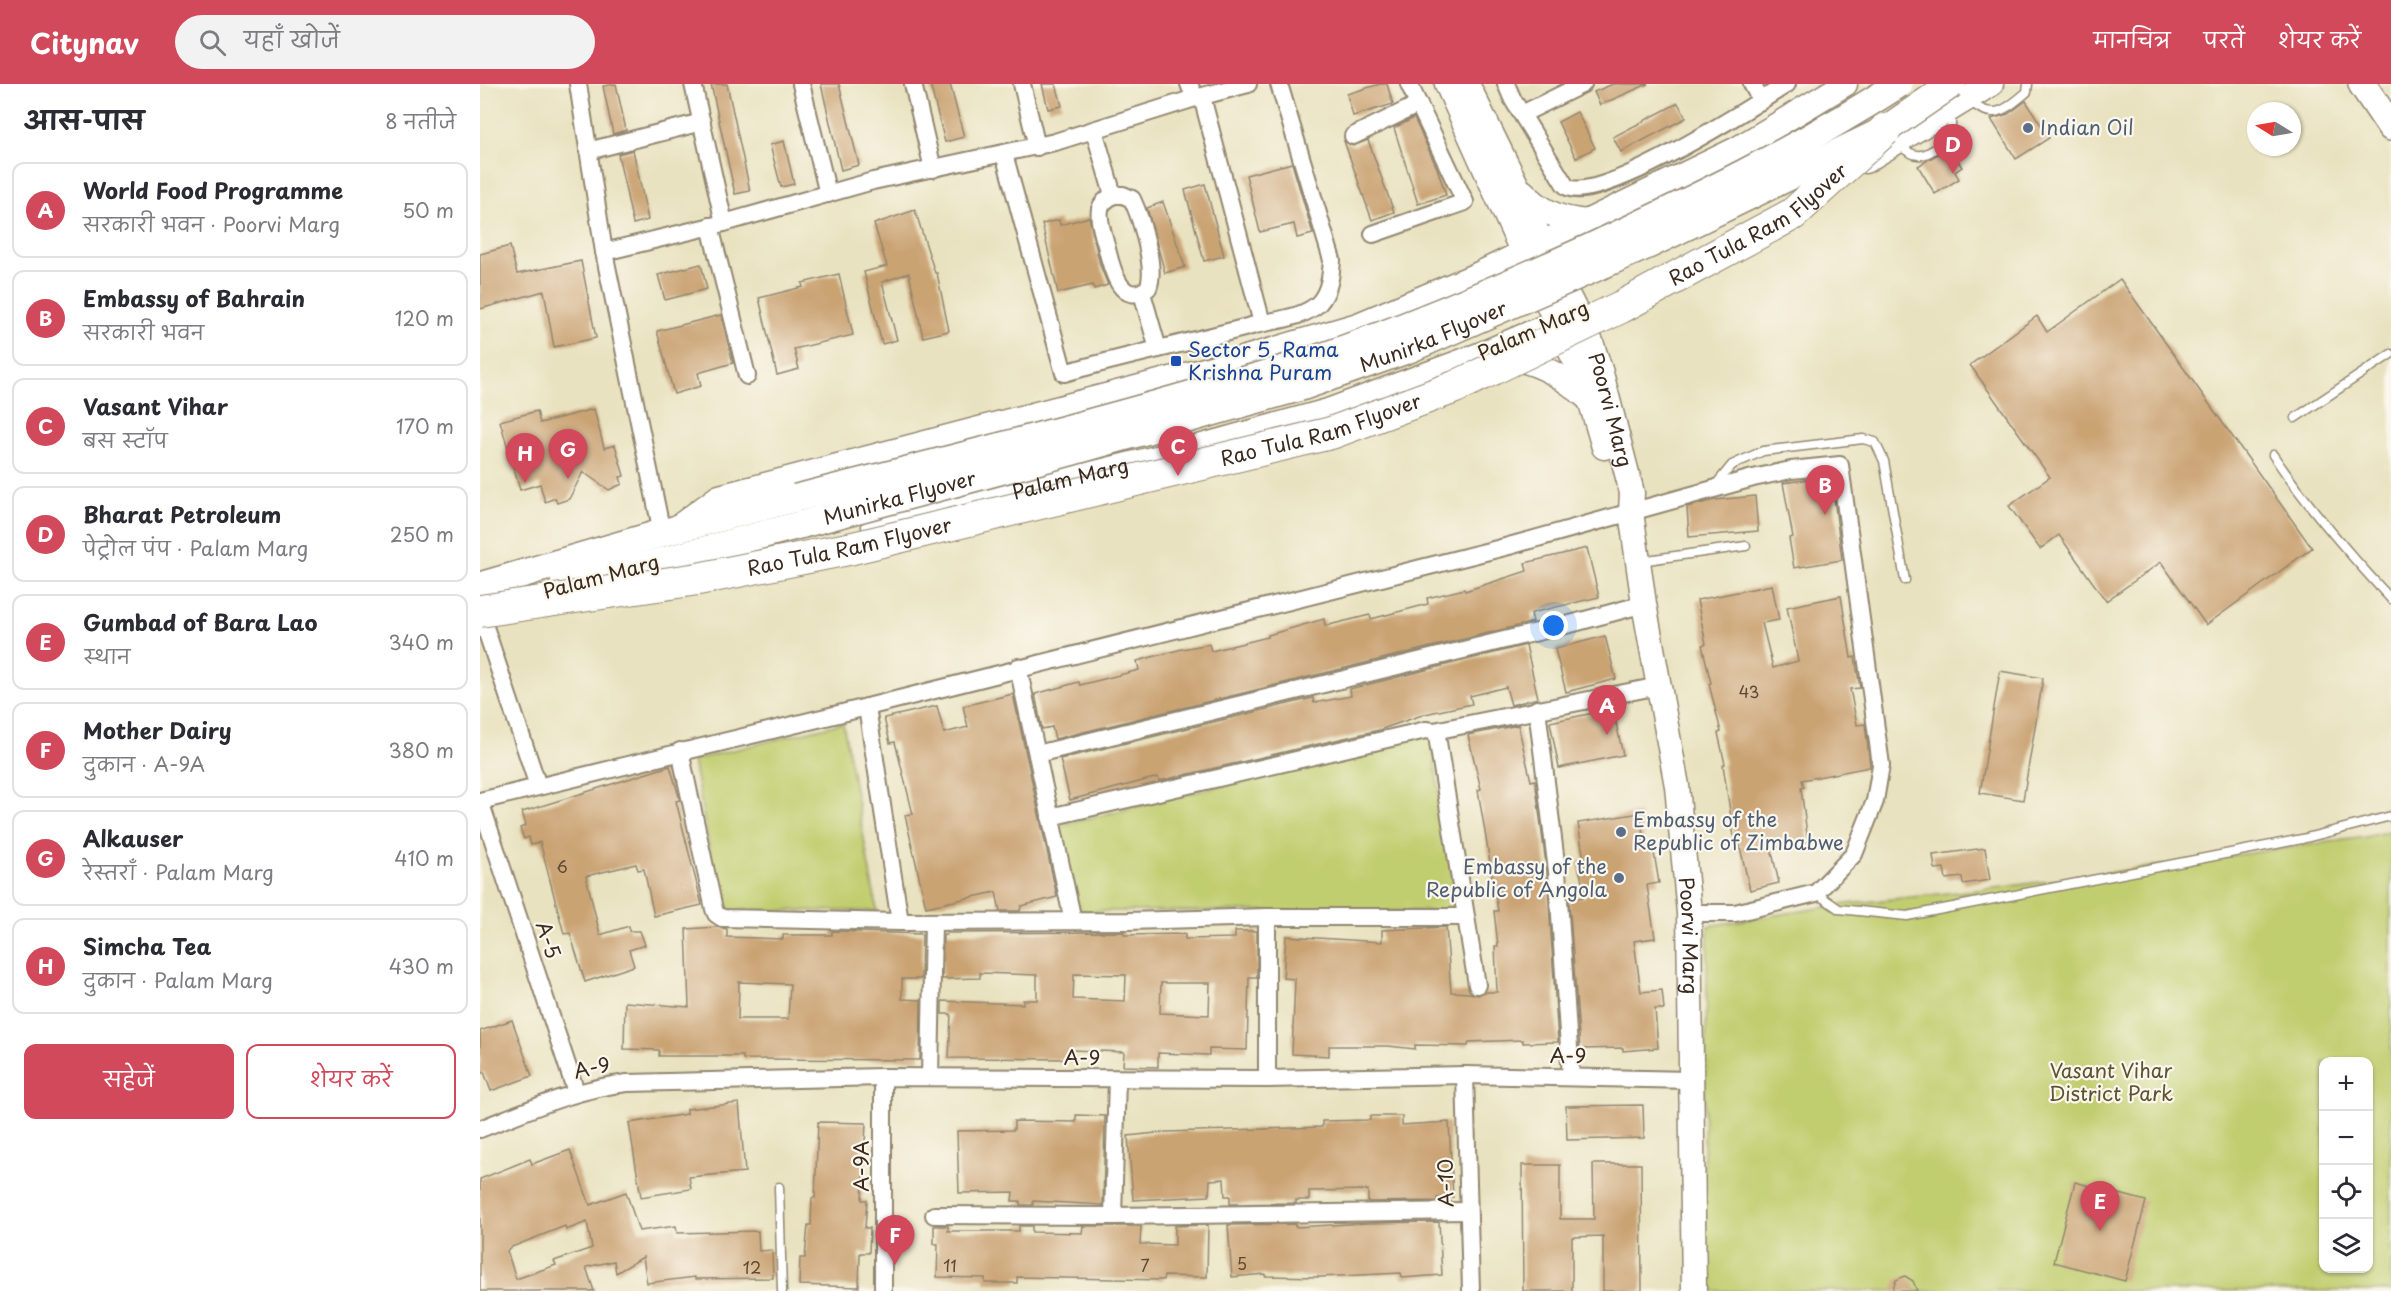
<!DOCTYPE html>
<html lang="hi">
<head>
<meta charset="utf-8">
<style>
  :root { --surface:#fff; --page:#f2f2f3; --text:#2b2b33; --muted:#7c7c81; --line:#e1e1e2; --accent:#d1495b }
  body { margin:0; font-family:"Playpen Sans","Playpen Sans Deva",sans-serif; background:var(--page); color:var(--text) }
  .controls { position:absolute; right:18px; bottom:18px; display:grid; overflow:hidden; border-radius:12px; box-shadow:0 2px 4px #0004 }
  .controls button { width:54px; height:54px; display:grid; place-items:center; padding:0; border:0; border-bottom:2px solid var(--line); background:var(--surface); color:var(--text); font:30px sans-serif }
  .compass { position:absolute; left:1767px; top:18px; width:54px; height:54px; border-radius:50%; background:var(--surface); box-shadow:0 2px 4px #0004; rotate:281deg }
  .you { position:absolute; left:1074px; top:542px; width:21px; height:21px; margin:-15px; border:4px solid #fff; border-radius:50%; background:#1a73e8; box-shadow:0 0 0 9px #1a73e833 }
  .badge { display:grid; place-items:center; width:39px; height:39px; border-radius:50%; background:var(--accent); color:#fff; font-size:20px; font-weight:700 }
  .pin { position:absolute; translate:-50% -50px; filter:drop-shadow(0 2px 3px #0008) }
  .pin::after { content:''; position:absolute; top:32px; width:21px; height:18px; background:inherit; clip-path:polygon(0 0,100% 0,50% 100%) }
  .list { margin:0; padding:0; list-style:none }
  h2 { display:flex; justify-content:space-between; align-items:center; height:78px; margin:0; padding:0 24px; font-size:26px }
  h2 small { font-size:20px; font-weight:400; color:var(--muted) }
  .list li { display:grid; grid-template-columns:39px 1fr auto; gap:18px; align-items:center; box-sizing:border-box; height:96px; margin:0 12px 12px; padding:0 12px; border:2px solid var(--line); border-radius:12px }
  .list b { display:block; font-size:22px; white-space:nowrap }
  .list p { margin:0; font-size:20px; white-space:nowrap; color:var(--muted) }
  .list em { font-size:20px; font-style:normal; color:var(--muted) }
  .actions { display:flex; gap:12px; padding:18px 24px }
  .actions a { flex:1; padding:14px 0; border:2px solid var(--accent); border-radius:12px; text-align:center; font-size:21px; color:var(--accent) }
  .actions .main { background:var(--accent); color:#fff }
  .icon { flex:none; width:33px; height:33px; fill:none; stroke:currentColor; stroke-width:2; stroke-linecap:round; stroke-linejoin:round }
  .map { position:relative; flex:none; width:1911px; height:1207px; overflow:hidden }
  header { display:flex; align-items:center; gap:36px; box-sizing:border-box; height:84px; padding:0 30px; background:var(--accent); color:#fff }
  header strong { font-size:28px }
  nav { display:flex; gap:33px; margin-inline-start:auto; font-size:21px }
  .search { width:420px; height:54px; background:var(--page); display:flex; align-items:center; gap:15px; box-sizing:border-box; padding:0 21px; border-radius:33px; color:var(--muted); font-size:22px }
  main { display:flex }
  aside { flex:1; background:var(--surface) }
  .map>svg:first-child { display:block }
  .green { fill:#c1ce70; stroke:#7e7c47; stroke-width:1.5; fill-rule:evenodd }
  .building { fill:#caa373; fill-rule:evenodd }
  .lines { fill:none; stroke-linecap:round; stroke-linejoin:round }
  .lane-casing { stroke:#92866f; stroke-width:11 }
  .street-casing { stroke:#92866f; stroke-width:20 }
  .secondary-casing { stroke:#92866f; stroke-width:27 }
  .primary-casing { stroke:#92866f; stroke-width:30 }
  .lane { stroke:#fff; stroke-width:8 }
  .street { stroke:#fff; stroke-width:16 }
  .secondary { stroke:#fff; stroke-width:24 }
  .primary { stroke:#fff; stroke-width:27 }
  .primary-bridge-casing { stroke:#92866f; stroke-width:30; stroke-linecap:butt }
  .highway-bridge-casing { stroke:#92866f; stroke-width:34; stroke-linecap:butt }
  .primary-bridge { stroke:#fff; stroke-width:27 }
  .highway-bridge { stroke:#fff; stroke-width:32 }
  .service-dot { fill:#5c6f8a; stroke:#fbf7ec; stroke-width:2 }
  .transit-dot { fill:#1a4fb4; stroke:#fbf7ec; stroke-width:2 }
  .labels { text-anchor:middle; stroke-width:4.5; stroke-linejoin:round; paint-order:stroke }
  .number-label { font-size:16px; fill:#5f4833 }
  .service-label { font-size:20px; fill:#4e5e75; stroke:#fbf7ec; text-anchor:start }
  .street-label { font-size:20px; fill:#3b2a1e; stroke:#fbf7ec }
  .transit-label { font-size:20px; fill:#164399; stroke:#fbf7ec; text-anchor:start }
  .park-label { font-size:20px; fill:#5c5332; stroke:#fbf7ec }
</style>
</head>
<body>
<header>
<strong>Citynav</strong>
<div class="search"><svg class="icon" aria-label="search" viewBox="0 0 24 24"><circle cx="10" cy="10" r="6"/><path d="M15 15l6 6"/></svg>यहाँ खोजें</div>
<nav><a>मानचित्र</a><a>परतें</a><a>शेयर करें</a></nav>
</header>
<main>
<aside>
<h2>आस-पास<small>8 नतीजे</small></h2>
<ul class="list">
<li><span class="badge">A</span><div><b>World Food Programme</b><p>सरकारी भवन · Poorvi Marg</p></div><em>50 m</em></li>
<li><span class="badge">B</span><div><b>Embassy of Bahrain</b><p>सरकारी भवन</p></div><em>120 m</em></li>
<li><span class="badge">C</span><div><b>Vasant Vihar</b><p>बस स्टॉप</p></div><em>170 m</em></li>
<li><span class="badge">D</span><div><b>Bharat Petroleum</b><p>पेट्रोल पंप · Palam Marg</p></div><em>250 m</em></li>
<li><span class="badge">E</span><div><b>Gumbad of Bara Lao</b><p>स्थान</p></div><em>340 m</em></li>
<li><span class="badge">F</span><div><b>Mother Dairy</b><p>दुकान · A-9A</p></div><em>380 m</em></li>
<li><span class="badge">G</span><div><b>Alkauser</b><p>रेस्तराँ · Palam Marg</p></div><em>410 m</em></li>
<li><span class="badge">H</span><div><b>Simcha Tea</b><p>दुकान · Palam Marg</p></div><em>430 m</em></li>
</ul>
<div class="actions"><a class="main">सहेजें</a><a>शेयर करें</a></div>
</aside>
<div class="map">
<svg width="1911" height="1207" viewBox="0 0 1911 1207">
  <rect width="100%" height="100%" fill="#fbf7ec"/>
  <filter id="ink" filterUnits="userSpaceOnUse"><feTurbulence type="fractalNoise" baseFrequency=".0167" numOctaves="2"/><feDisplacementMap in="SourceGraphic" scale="12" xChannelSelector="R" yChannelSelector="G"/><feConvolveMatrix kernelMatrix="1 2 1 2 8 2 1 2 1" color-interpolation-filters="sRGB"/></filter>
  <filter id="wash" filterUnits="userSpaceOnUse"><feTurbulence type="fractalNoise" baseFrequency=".008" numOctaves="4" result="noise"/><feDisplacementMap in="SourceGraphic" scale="24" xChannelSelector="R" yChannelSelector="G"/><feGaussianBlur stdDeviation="1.35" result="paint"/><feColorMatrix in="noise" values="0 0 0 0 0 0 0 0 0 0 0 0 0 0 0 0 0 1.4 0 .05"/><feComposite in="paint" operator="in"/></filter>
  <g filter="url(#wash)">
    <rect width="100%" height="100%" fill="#e9e2c0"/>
    <g class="green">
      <path d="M363 639 397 827 241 826 213 676Z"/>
      <path d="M950 650 978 827H600L578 742Z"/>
      <path d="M1911 747V1207H1223L1222 1175 1228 842 1358 821 1524 803 1886 753ZM1844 978H1888V1184H1844Z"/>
    </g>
    <g id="blocks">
      <g class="building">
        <path d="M136 0 146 46 133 50 123 2Z"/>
        <path d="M231 0H247L270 107 255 110Z"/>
        <path d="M341 0H359L379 81 361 86Z"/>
        <path d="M450 0H470L484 53 465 58Z"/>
        <path d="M562 0H576L582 22 568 25Z"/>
        <path d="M900 0H907L913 20 873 32 867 10Z"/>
        <path d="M1133 0H1168L1120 21 1114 8Z"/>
        <path d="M1546 17 1569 54 1536 75 1511 35 1528 30Z"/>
        <path d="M1198 19 1206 34 1141 68 1133 53Z"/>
        <path d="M1097 28 1115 64 1096 74 1078 38Z"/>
        <path d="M934 34 957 84 966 111 938 120 914 44Z"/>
        <path d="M888 56 914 128 892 136 864 57 873 62Z"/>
        <path d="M304 57 314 100 301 103 290 61Z"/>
        <path d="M1469 63 1482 83 1475 88 1479 95 1455 110 1438 82Z"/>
        <path d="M153 66 168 136 153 140 138 70Z"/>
        <path d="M812 79 833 150 817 154 814 140 780 148 766 91Z"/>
        <path d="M725 100 744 172 724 177 705 106Z"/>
        <path d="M683 118 705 183 685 189 667 124Z"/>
        <path d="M435 126 455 189H457L469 247 443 253 429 189 402 198 417 256 402 260 384 188 407 182 394 140Z"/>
        <path d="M609 133 620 181 628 201 614 205 613 201 578 209 562 140 579 136 580 141Z"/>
        <path d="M30 162 37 190 101 177 116 254 74 263 64 207 0 225V170Z"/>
        <path d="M221 180 227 205 185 216 178 191Z"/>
        <path d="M359 190 373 251 314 265 319 285 297 291 279 214 323 203 322 199Z"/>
        <path d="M1640 195 1832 464 1726 541 1681 478 1626 517 1579 451 1560 465 1529 422 1570 393 1490 281 1557 232 1567 248Z"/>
        <path d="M241 231 253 279 218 289 221 302 194 310 177 247Z"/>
        <path d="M114 325 124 364 135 361 144 392 140 393 142 400 129 406 103 388 89 415 77 419 75 414 65 418 60 400 40 406 20 337 57 327 60 339Z"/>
        <path d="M1351 392 1362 476 1314 484 1309 454 1313 453 1303 399Z"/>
        <path d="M1275 412 1278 447 1209 453 1207 423 1235 416Z"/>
        <path d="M1107 464 1119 513 1051 529 1053 538 575 655 572 643 562 645 555 610 599 598 600 601 659 586 657 577 702 565 729 560 731 567 788 553V551L844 535 845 542 890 531 891 535 948 520 947 514 984 505 985 507 1047 487 1045 479Z"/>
        <path d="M1292 501 1299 536 1282 539 1293 584 1318 577 1307 523 1361 512 1371 574 1375 573 1380 604 1370 605 1377 641 1385 640 1390 681V683L1322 696 1324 703 1321 704 1328 758 1291 764 1299 799 1270 806 1259 759 1255 760 1243 681 1245 680 1238 649 1241 648 1229 600 1231 599 1222 561 1226 560 1217 516Z"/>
        <path d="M1125 552 1136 595 1086 608 1075 565Z"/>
        <path d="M1046 561 1058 614 1031 621 1026 603 990 612 992 620 945 630 899 646 679 697 678 693 590 716 580 675 833 614 834 619 871 612 870 605Z"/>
        <path d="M1520 587 1563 594 1543 716 1500 709Z"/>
        <path d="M533 610 577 813 541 822 540 827H520L516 808 446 823 425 731 433 730 415 658 410 659 404 634 457 622 464 649 488 643 483 622Z"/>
        <path d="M1133 625 1143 671 1079 684 1070 638Z"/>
        <path d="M1038 641 1051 697 1055 696 1067 788 1078 958 1043 959V956L989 958 988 962 935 961V965L908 962H849V972L812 970 815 895 803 894 806 852 902 858V846L966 843 971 908 990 909 998 911 1004 908H1017L1015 862H1018L1014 827H1018L998 706 1001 705 988 651Z"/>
        <path d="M190 682 200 716 196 717 222 821 174 832 164 785 158 786 156 780 106 792 120 851 149 842V847H160L165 861 149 866 154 882 105 898 90 849 84 850 60 758 51 761 49 753 44 755 40 744 46 741 42 728Z"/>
        <path d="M1160 729 1165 765 1173 763 1179 799 1167 801 1175 854 1154 857 1161 908 1182 906 1184 925H1175L1178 964 1143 967V964L1100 965 1089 815 1105 813 1098 778 1104 777 1098 739Z"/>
        <path d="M1505 764 1510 796 1483 800 1482 793 1466 795 1464 784 1455 785 1453 771Z"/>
        <path d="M237 843 247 845V853L303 855V851H352V847L442 850 441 895H422V915L441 916 440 976 263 975V972H179V966L144 965 145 918 209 923 206 845ZM259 898 310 900 308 935H258Z"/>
        <path d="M755 847H777V893H769L767 966 729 965V971L678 969V983L643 982 644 968 592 966V975L469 974 471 930H462V917L543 920V916H557V891L500 889V894L462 895 463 851H466V849L644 848V851L705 850V855L755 854ZM594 890 646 891 645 917 593 915ZM681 899H730L729 931 680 929Z"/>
        <path d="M32 936 52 992 11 1007 4 988 0 990V947Z"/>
        <path d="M259 1019 265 1088 209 1093 211 1105 161 1113 149 1039 207 1030V1025Z"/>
        <path d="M1163 1021 1164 1054 1087 1056 1086 1022Z"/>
        <path d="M596 1031 625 1032 623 1121 553 1117V1121H540V1117H532L533 1108 479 1109 477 1047 534 1046V1037L596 1038Z"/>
        <path d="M890 1032H922V1041L969 1038 973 1113 957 1114 958 1117 888 1118V1106L829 1107V1116H816V1119L750 1120V1112H745L744 1095 730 1096 729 1112 653 1116 648 1052 686 1048 842 1043V1037L890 1036Z"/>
        <path d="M338 1038 386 1039 382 1116H387L385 1144H390L389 1169H380L379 1203 319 1201 320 1174H325L328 1141H331L332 1114H335Z"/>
        <path d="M90 1066 110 1121 146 1108 159 1147 196 1142 197 1149 278 1147 279 1167 292 1166 293 1194 215 1195V1193L167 1199 163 1173 136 1189 134 1177 106 1183 114 1207H0V1095L50 1075 52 1080ZM107 1138 112 1164 74 1177 76 1181 36 1195 27 1167 29 1164 85 1142 86 1146Z"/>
        <path d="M1113 1080H1161L1162 1207H1123V1152L1092 1153V1207H1043L1042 1081H1080V1135H1114Z"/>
        <path d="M1595 1098 1666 1117 1645 1197 1574 1178Z"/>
        <path d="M959 1138 962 1191 922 1194 921 1189 840 1193 785 1192V1190L752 1193 748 1141 815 1140V1143L888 1139Z"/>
        <path d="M728 1141 727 1193 684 1192 683 1196 537 1193V1199H505V1194L457 1193 458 1160H454V1142H468V1147H539V1142H552V1148L602 1149 603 1142H661L660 1160 695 1161V1142Z"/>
        <path d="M1425 1192 1433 1197 1437 1207H1412L1416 1196Z"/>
      </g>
    </g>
  </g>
  <g filter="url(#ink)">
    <use href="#blocks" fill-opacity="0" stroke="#92866f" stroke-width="1.5"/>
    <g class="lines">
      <defs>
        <g id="lane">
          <path d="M1488 15C1512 39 1525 26 1547 8L1548 0"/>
          <path d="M1419 60C1440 82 1450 67 1471 54V37L1468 30"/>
          <path d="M1815 334 1911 270"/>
          <path d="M1793 371C1828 423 1868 469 1911 515"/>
          <path d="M1234 403 1252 381 1283 367 1383 355 1395 358 1404 377 1425 496"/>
          <path d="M1160 477 1266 462"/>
          <path d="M1336 809 1359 825 1427 832 1822 755 1911 732"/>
          <path d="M299 1103 302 1207"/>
        </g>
        <g id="street">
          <path d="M98 0 124 168 182 449"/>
          <path d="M213 0 244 139"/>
          <path d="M321 0 348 110"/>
          <path d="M433 0 453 85"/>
          <path d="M542 0 557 63"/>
          <path d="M709 0 715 14 768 0"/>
          <path d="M1026 0 1033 16 1085 101C1108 129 1279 18 1307 0"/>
          <path d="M1272 0 1281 17"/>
          <path d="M722 13 782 239"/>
          <path d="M1042 30 1103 0"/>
          <path d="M614 46 633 111H643L652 115C661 134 677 185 668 204 639 225 631 180 626 161 623 150 618 136 620 125 622 118 628 115 633 111"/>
          <path d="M873 52 939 20"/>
          <path d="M108 67 222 38"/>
          <path d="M524 70 584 289C648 271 712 258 775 241 795 236 824 234 839 219 850 207 851 190 852 176L799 0"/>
          <path d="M230 142 267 292"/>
          <path d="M893 150 985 118 929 0"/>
          <path d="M124 168 244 139 393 97 575 58 715 14"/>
          <path d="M662 209 678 265"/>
          <path d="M0 528 58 702"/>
          <path d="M538 583 593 837"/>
          <path d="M387 623 420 838"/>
          <path d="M1057 625 1077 787 1091 993"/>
          <path d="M954 647 1179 602"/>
          <path d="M200 667 234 825 236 830 242 834 420 838 648 837 787 833H986"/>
          <path d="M557 670 1094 539 1164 520"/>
          <path d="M0 717 387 623 1029 462 1273 394 1311 386 1360 381 1401 681 1395 717 1374 770 1336 809 1255 829H1209"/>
          <path d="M0 717 96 1008"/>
          <path d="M570 733 946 646 954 647 957 652 997 901"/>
          <path d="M787 833V995"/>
          <path d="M985 991 991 1207"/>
          <path d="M450 993 453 838"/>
          <path d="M0 1045C49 1026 95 1005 147 999L403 993 787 995 985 991 1211 996"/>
          <path d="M454 1131 633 1132 987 1127"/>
          <path d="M633 1132 637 995"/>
          <path d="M403 1207V993"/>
        </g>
        <g id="secondary">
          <path d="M967 0 1043 169 1104 295 1124 363"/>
          <path id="s1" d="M987 0 1037 102 1062 160 1111 258 1121 289 1152 409 1151 428 1164 520 1197 702 1209 829 1214 1207"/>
          <path d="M1385 77 1511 0"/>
          <path d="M1043 108C1062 128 1080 136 1108 138"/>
          <path d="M1025 273C1060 277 1085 294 1110 316"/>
          <path id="s2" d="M394 443 697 369 848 327 1002 270 1081 236"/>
          <path d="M197 444 239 413 721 287 878 241 997 191 1257 65 1365 0"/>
        </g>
        <g id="primary">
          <path d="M1882 0 1911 43"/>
          <path d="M0 502 182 449 316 414"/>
          <path d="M83 503 323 440"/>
        </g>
      </defs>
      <use href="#lane" class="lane-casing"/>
      <use href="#street" class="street-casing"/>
      <use href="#secondary" class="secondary-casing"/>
      <use href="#primary" class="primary-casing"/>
      <use href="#lane" class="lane"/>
      <use href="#street" class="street"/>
      <use href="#secondary" class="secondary"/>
      <use href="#primary" class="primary"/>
      <defs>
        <g id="primary-bridge">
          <path d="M316 414C448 381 581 348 713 310 753 299 794 289 833 276 927 244 1018 205 1109 164 1215 115 1320 64 1419 0"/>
          <path id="s3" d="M323 440 590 368 821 303 929 265 1170 160 1405 46 1472 0"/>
        </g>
        <g id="highway-bridge">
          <path id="s4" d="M0 527 218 495 373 464 851 349 975 303 1141 223 1313 130 1405 46"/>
        </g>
      </defs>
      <use href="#primary-bridge" class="primary-bridge-casing"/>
      <use href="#highway-bridge" class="highway-bridge-casing"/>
      <use href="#primary-bridge" class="primary-bridge"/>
      <use href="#highway-bridge" class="highway-bridge"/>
    </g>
  </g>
  <g class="service-dot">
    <circle cx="1548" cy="44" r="6"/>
    <circle cx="1141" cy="748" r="6"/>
    <circle cx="1139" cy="794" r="6"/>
  </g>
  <rect class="transit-dot" x="690" y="271" width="12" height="12" rx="3"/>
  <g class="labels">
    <g class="number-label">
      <text x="1269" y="614">43</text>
      <text x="82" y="789">6</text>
      <text x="762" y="1186">5</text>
      <text x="470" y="1188">11</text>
      <text x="665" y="1188">7</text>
      <text x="272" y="1190">12</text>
    </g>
    <g class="service-label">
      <text x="1560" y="51">Indian Oil</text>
      <text x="1153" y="743">Embassy of the<tspan x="1153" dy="23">Republic of Zimbabwe</tspan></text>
      <text x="1127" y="790" text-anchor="end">Embassy of the<tspan x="1127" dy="23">Republic of Angola</tspan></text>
    </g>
    <g class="street-label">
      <text dy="7" stroke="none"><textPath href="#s4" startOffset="1347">Rao Tula Ram Flyover</textPath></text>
      <text transform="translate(1053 247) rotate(-24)" y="7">Palam Marg</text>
      <text dy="7" stroke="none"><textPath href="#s3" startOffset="658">Munirka Flyover</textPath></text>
      <text dy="7" stroke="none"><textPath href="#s1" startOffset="357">Poorvi Marg</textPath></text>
      <text dy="7" stroke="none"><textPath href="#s4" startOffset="861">Rao Tula Ram Flyover</textPath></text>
      <text dy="7" stroke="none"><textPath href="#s2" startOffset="202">Palam Marg</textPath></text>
      <text dy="7" stroke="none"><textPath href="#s3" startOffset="100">Munirka Flyover</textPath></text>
      <text dy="7" stroke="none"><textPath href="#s4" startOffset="375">Rao Tula Ram Flyover</textPath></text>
      <text transform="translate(121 493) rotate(-15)" y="7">Palam Marg</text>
      <text dy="7" stroke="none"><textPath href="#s1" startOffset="890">Poorvi Marg</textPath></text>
      <text transform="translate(68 856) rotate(72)" y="7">A-5</text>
      <text transform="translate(1088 972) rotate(1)" y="7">A-9</text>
      <text transform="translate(602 974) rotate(1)" y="7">A-9</text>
      <text transform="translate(112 984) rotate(-12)" y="7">A-9</text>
      <text transform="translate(382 1082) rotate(-90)" y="7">A-9A</text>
      <text transform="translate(966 1099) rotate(-91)" y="7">A-10</text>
    </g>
    <g class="transit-label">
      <text x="708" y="273">Sector 5, Rama<tspan x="708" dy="23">Krishna Puram</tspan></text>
    </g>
    <g class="park-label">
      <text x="1631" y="994">Vasant Vihar<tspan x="1631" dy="23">District Park</tspan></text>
    </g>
  </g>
</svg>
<div class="controls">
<button>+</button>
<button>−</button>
<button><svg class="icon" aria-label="locate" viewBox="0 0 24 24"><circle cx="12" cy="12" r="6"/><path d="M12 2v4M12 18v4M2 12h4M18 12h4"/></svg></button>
<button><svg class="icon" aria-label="layers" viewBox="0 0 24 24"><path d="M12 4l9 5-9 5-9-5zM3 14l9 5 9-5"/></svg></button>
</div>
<svg class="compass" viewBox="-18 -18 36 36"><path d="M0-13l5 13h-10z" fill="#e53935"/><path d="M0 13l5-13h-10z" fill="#7c7c81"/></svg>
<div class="you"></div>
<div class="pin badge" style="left:1127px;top:651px">A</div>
<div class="pin badge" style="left:1345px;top:431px">B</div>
<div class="pin badge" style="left:698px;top:392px">C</div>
<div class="pin badge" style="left:1473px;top:90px">D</div>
<div class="pin badge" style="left:1620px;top:1147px">E</div>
<div class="pin badge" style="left:415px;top:1181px">F</div>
<div class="pin badge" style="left:88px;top:395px">G</div>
<div class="pin badge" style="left:45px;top:399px">H</div>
</div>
</main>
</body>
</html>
